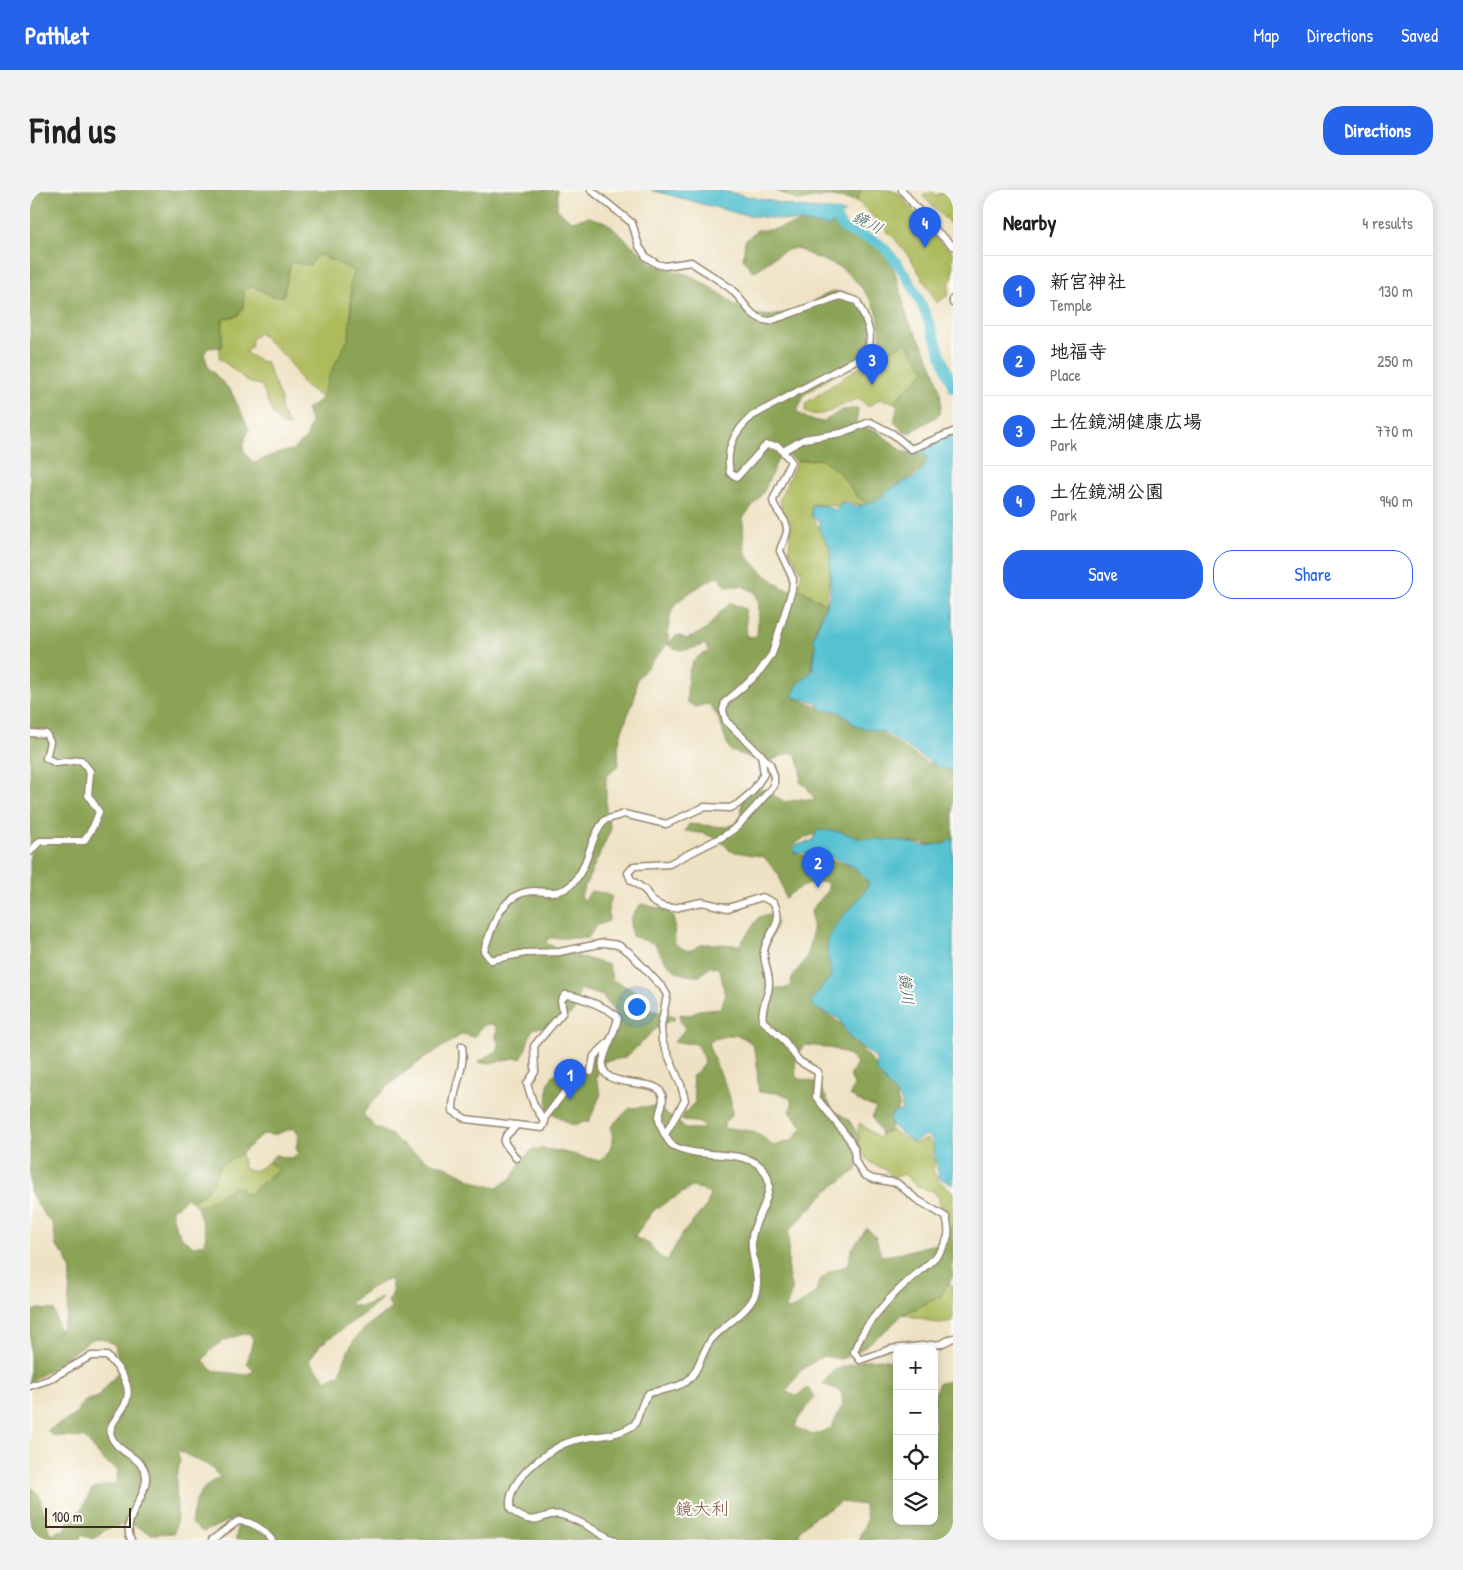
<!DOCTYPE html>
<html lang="en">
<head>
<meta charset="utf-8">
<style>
  :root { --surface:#fff; --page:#f2f2f2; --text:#202124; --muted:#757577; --line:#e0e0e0; --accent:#2563eb }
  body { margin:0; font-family:"Patrick Hand","Klee One",sans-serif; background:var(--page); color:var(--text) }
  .controls { position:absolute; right:15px; bottom:15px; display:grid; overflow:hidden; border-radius:10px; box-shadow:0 2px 12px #0003 }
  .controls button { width:45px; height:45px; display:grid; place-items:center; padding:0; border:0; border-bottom:1px solid var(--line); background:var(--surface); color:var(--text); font:25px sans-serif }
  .scale { position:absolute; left:15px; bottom:12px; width:86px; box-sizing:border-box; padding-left:5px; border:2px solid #3b2a1e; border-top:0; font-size:14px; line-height:18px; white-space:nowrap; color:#3b2a1e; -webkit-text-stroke:4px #fdfcf7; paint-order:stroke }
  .you { position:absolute; left:606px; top:816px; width:18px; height:18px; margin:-12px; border:4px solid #fff; border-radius:50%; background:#1a73e8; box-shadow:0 0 0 8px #1a73e833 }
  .badge { display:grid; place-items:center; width:32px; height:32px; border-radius:50%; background:var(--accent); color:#fff; font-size:16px; font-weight:700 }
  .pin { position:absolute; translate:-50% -41px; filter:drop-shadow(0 1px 2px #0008) }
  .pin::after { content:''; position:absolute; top:26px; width:18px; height:15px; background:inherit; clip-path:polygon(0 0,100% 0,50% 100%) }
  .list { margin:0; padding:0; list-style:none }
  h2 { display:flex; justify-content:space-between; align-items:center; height:65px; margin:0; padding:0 20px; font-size:21px }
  h2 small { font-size:16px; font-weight:400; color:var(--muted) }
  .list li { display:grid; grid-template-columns:32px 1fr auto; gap:15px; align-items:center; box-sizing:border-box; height:70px; padding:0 20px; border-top:1px solid var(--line) }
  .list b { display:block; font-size:19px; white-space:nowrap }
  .list p { margin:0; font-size:16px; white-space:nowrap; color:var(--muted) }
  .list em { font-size:16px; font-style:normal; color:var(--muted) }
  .actions { display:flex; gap:10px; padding:15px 20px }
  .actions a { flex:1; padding:11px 0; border:1px solid var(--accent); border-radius:20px; text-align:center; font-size:18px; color:var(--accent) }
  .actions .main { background:var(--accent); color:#fff }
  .icon { flex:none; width:28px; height:28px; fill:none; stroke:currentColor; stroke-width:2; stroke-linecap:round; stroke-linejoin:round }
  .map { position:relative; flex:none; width:923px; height:1350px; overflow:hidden; border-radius:20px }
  header { display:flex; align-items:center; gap:30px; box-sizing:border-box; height:70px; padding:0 25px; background:var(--accent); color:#fff }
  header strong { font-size:24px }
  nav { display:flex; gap:28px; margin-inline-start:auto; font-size:18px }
  .intro { display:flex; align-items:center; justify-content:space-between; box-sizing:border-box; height:120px; padding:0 30px }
  h1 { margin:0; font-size:35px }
  .button { padding:12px 22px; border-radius:20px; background:var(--accent); color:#fff; font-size:18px; font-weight:700 }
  main { display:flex; gap:30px; padding:0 30px }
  aside { flex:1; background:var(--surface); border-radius:20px; box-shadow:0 2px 12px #0003 }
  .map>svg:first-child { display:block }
  .green { fill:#adbb5d; stroke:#74723e }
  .forest { fill:#8aa354; stroke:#626639; fill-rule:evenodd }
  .water { fill:#56c2d1; stroke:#487678 }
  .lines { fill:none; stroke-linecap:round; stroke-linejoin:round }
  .river { stroke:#56c2d1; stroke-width:10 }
  .street-casing { stroke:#958671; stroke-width:9 }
  .street { stroke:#fff; stroke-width:6 }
  .labels { text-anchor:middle; stroke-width:4; stroke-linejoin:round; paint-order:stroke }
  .water-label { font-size:16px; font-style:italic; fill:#445f5d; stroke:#fdfcf7 }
  .quarter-label { font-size:18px; fill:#7e5648; stroke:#fdfcf7 }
</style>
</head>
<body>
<header>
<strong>Pathlet</strong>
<nav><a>Map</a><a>Directions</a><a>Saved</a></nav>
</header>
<div class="intro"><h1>Find us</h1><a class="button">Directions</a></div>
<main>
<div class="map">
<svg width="923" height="1350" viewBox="0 0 923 1350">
  <rect width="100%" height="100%" fill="#fdfcf7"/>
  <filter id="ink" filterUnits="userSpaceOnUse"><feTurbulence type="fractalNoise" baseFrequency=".02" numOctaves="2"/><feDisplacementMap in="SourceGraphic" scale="10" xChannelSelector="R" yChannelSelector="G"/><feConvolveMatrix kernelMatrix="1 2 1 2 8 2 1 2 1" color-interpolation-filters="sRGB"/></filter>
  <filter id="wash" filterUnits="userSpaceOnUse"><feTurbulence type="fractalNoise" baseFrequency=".0096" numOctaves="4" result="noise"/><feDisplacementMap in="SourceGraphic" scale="20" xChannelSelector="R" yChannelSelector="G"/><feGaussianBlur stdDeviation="1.12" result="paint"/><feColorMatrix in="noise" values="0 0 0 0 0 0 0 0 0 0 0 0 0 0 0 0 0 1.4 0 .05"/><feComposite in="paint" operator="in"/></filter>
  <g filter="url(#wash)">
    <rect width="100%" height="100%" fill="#efe2c4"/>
    <g class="green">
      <path d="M831 0H860L868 3 912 54 923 62V88L919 93 918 105 907 113 881 69 865 49 827 11Z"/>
      <path d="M923 0V37L893 6 902 2 906 5Z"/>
      <path d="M288 64 325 81C316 102 324 125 319 147 314 169 298 186 292 208L274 195 258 170 230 143 222 148 221 157 215 162 229 171 236 172 251 209V221L259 236 252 235 242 222 231 195 220 193 189 168 193 129 213 118 214 100 223 96 242 106H253L261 72 280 75Z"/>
      <path d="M876 152 895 181 863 212 850 209 838 217 830 209C813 211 791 233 775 221L776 213 840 170Z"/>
      <path d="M790 269 808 281 826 305 839 315H827L815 310 807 316 782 314 781 326 803 358 796 414 768 398 772 382 759 361 761 333 751 318 750 308 767 271Z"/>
      <path d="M830 933 849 948 851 944 860 940 884 953 898 949 905 958 901 965 905 972 903 980 908 990 923 1002V1036L910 1023 909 1008 903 1001 887 997 874 984 863 988 856 980 841 973 831 963 828 938Z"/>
      <path d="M211 964 214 978C224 983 230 979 238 972L248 979 221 1004H213L204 996 185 1009 167 1017 162 1011C179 1003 184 992 189 975Z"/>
      <path d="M918 1093 923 1096V1131L910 1134 873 1124 910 1107Z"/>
    </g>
    <g class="forest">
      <path d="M0 0H527V19L541 31 559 27 576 32 623 74 659 85 690 103 707 117 723 124 742 126 777 118 787 109 804 101 822 105 835 117 841 135 840 152 830 167 774 205 767 222 778 229 793 232 812 220 828 218 826 236 847 241 874 262 895 263 898 271 890 281 839 315 826 305 808 281 790 269 767 271 751 262 734 301 713 328C714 339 713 353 716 363 719 373 744 392 753 398 757 400 763 400 768 398L796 414 784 442 786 455 781 484 764 508 812 524 825 536 848 540 895 572 923 581V651L913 656 868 651 850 652 791 642 774 648 762 656 770 665C785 666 821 672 832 683 835 686 837 692 840 696L812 728 805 744 801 785 797 795 784 813C792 826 806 827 815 838L863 898 870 917 861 925 860 940 851 944 842 926 846 918 828 911 820 905 824 895 820 885 827 873C814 858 794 857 775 855 766 862 763 877 767 888L788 893 803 920 819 930 828 945 831 963 827 980 798 1000 759 1041 758 1083 762 1101 755 1121 767 1117 786 1102 789 1092 799 1082 817 1076 822 1059 837 1038 846 1048 851 1066C872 1065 888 1056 909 1054L921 1035 923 1036V1086L910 1107 873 1124 861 1136 828 1162 811 1169 793 1166 770 1181 756 1202 766 1206 778 1198 785 1207 768 1229 765 1237 783 1245 801 1238 813 1214 811 1201 793 1194 802 1181 834 1170 851 1169 861 1171 867 1196V1331H904V1205L909 1193 923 1190V1337L919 1350H828L837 1330 834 1315 811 1312 783 1328 769 1341 770 1350H206L208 1327 173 1342 161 1333C165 1309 168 1299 190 1287L179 1276 147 1260 150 1272 146 1288 147 1326 144 1343 122 1344 99 1333 76 1339 63 1349 51 1345 50 1350H0V1296L9 1305 20 1344 36 1339 40 1327 51 1321 62 1299 87 1293 88 1280 73 1270 55 1248 24 1246 17 1241 44 1226 55 1211 68 1207 90 1180 85 1155 72 1148 62 1149 0 1193V1122L8 1119 24 1120 29 1142 37 1127 41 1081 36 1067 26 1056 23 1034 14 1025 0 1001ZM288 64 325 81 320 93 322 103 319 147 301 182 292 208 276 220 281 233 276 248 263 260 247 263 224 273C210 260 212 257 219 239L201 201 179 178 174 164 178 158 192 157 193 129 207 126 213 118 214 100 223 96 242 106H253L261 72 280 75ZM688 386 696 396H712L725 402 729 415 727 446 717 447 715 419 701 413 691 421 677 439 657 449 647 445 638 453C638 442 638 428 643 418 650 407 676 392 688 386ZM637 454C650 464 661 459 675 454L679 462C654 468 658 491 657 512L665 517 678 514C693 527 691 545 701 561 712 564 726 572 737 571 747 570 755 562 765 563L771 578 770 592 776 596 785 610 771 609 755 612 734 599H723L712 611 711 626 705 634 696 637 659 634 655 641C673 643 689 645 700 661L734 667 749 685 755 708C767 698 781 691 797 692L798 701 781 720C783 733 783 750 778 763 774 777 762 780 760 797L752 799 739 798 731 773 747 732 738 724 729 727 710 755C700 755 688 754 677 754 660 755 666 768 645 754L644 727 636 720 611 714C601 725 598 731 602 746L625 754C636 775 645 787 670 786L681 776 690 779 695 807 690 818 668 820 661 825 650 824V831L655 839 644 852 667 854C675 872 678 873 662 886L665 912 654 924 651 930 670 933 675 939H657L626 916 600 918 581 936C584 952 582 960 570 971 548 966 526 958 503 959L491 971 483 987 468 997 450 994 418 977 400 972 376 958 363 946 345 937 333 924C357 890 398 866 433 844L444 847 454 835 462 834 467 838 466 847 469 855 467 861 448 872C460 876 478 867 491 868 498 858 497 849 503 839L528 834 544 821 550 799 573 806 586 825 579 844 565 857 558 871 545 882 536 879 523 885 518 895 517 920 542 935 559 931 571 904 566 888 573 872C581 870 590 870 597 866 612 854 625 834 644 830L645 826 613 818 607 802 582 790 579 775 541 764 515 753 519 748H558L566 736 579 731 578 716 582 707 578 704 561 701 554 711 551 705 581 639 576 622V587L589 575 588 557 592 540 605 507 607 489ZM699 845C735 846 724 876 729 902L750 903 760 908 762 915 760 922 773 937 761 951 743 956C728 941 716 938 694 939V933L702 925C703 899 683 876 678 851ZM264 938 269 946 266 957 268 965 260 968 245 965 238 972 248 979C240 989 227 993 221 1004H213L211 997 204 996 185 1009 167 1017 176 1045 174 1054 163 1056C150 1050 142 1032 142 1018L148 1016 156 1007 162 1011C179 1003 184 992 190 975L211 964 233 944 243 945ZM662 997 672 999 680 1005 677 1015 652 1044 637 1071 630 1067 619 1054 604 1047 624 1020ZM360 1089 363 1102 358 1112 362 1119C331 1138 320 1148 310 1184L297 1190 279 1170 290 1155 347 1114 352 1107C341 1113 330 1120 319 1113L344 1096ZM219 1143 223 1149 217 1173 225 1181 214 1185 182 1180 173 1171C184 1152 198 1148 219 1143Z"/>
      <path d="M745 0H831L827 11 795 6 769 11Z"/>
      <path d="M781 30C798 31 833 41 846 52 868 71 869 103 878 129 880 136 886 142 889 149 901 169 915 201 910 224L880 243 872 240 864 232 868 216 863 212 895 181 876 152 840 170 851 156C850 146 850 135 848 125 845 112 821 83 809 77 794 70 780 66 766 58 746 61 741 73 723 82L713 69 715 51 727 40H741Z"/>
    </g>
    <g class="water">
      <path d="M621 0H688L769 17 815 22 800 36 710 24Z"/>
      <path d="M923 244V581L908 577 854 542 828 537 808 521 793 520 786 512 762 507 767 496 783 480 786 455 783 448 800 405V357L790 342V333L782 326 781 316 791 315 806 320 812 312 827 317 850 309 859 300 886 286 894 278 897 268 894 263 885 265 880 263 882 260Z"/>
      <path d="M788 640 812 642 827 648 872 651 893 656 914 654 923 648V995L909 988 902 949 896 945 883 952 861 935 860 927 865 922 872 920V912L846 880V868L819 847 809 829 785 818 781 811 801 786C801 779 797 765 797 759 798 733 828 716 839 694 835 689 831 682 826 679 811 667 783 662 764 663V656L782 651Z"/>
    </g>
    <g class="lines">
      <path class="river" d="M797 24 805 25C807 29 810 35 813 38 826 47 843 46 854 58 891 95 905 151 923 198"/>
    </g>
  </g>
  <g filter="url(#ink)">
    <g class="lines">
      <defs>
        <g id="street">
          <path d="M561 0 602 33 609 56 616 67 627 74 635 76 661 72C674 81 688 89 701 99 714 110 720 130 740 131L810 106 827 111C835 128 848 149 833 166L722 226C704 242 695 259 700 283L707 287 736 255 748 256 761 271 743 310C744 321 756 327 757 338 758 347 751 353 750 361L763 389 762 400 742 464 727 485 695 512 693 520 696 531 740 574 744 586V596L707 637 694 646 639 674 604 676 598 683 601 690 615 700 622 711 633 717 644 718 672 712 698 718 732 707 744 713C755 736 737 742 734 761 733 771 739 782 739 792 740 806 730 816 733 831L753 849 769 871 788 882 786 907 819 949 824 958 825 971 834 985 843 989 867 993 886 1009 916 1027C918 1034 920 1042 917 1049 911 1067 891 1079 878 1091 857 1110 833 1135 824 1162L830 1170 861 1159 911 1154 923 1148"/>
          <path d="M872 0 901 36 923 56"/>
          <path d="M923 109V113"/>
          <path d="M753 261 774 249 811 243 840 232 863 244 881 259 923 242"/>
          <path d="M0 543 16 544 20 552 16 568 26 573 51 570 60 581 58 605 69 622 63 637 54 651H10L0 662"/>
          <path d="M432 856C436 879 422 899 423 921L436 929 512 938 515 932 504 915 497 894 505 882 504 856 533 822 531 811 535 805C545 804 583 820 588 828 585 842 575 860 573 871 568 901 623 887 631 902 636 912 629 919 629 928 629 936 637 950 642 955 668 970 712 959 730 976 753 997 725 1024 722 1047 719 1066 733 1089 724 1107 716 1124 693 1135 681 1150 671 1163 669 1182 656 1192 645 1199 631 1200 619 1203L614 1210 605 1234C585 1249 561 1244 539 1252 516 1260 473 1293 481 1320 510 1342 510 1319 535 1326 552 1331 567 1343 584 1350"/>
          <path d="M561 882 564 866 580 851"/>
          <path d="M513 930 536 900 542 899"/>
          <path d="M636 943 655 910 651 895 632 851 631 836 637 805 633 798 599 762 588 755 574 753 529 762 495 763 461 770 454 761C462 736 472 701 505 701 520 702 532 705 544 692 559 675 559 648 575 630L594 624 636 634 674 617 700 618 708 614 722 602 734 584 731 564"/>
          <path d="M486 968 474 952 476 946 486 936"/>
          <path d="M0 1196 18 1190 61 1166H77C125 1214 74 1224 81 1246 88 1265 117 1267 116 1289 115 1311 91 1329 101 1350"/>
          <path d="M182 1350 208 1331C222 1331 234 1340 242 1350"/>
        </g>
      </defs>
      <use href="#street" class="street-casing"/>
      <use href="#street" class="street"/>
    </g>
  </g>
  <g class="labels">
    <g class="water-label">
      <text transform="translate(838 32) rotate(28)" y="6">鏡川</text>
      <text transform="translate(877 799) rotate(83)" y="6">鏡川</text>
    </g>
    <g class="quarter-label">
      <text x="672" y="1325">鏡大利</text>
    </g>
  </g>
</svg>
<div class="controls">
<button>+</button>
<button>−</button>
<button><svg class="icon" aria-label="locate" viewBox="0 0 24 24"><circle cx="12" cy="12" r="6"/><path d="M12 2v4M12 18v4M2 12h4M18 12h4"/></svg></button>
<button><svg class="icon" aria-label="layers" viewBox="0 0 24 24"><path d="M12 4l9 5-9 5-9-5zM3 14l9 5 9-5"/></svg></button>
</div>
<div class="scale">100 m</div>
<div class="you"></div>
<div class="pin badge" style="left:540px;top:910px">1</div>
<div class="pin badge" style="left:788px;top:698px">2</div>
<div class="pin badge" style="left:842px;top:195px">3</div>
<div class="pin badge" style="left:895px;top:58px">4</div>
</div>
<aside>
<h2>Nearby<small>4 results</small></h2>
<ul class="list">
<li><span class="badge">1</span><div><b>新宮神社</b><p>Temple</p></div><em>130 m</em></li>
<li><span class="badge">2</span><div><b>地福寺</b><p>Place</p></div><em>250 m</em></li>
<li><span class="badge">3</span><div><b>土佐鏡湖健康広場</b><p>Park</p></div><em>770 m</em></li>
<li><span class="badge">4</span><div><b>土佐鏡湖公園</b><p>Park</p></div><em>940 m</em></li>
</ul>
<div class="actions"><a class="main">Save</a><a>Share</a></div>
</aside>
</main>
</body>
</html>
